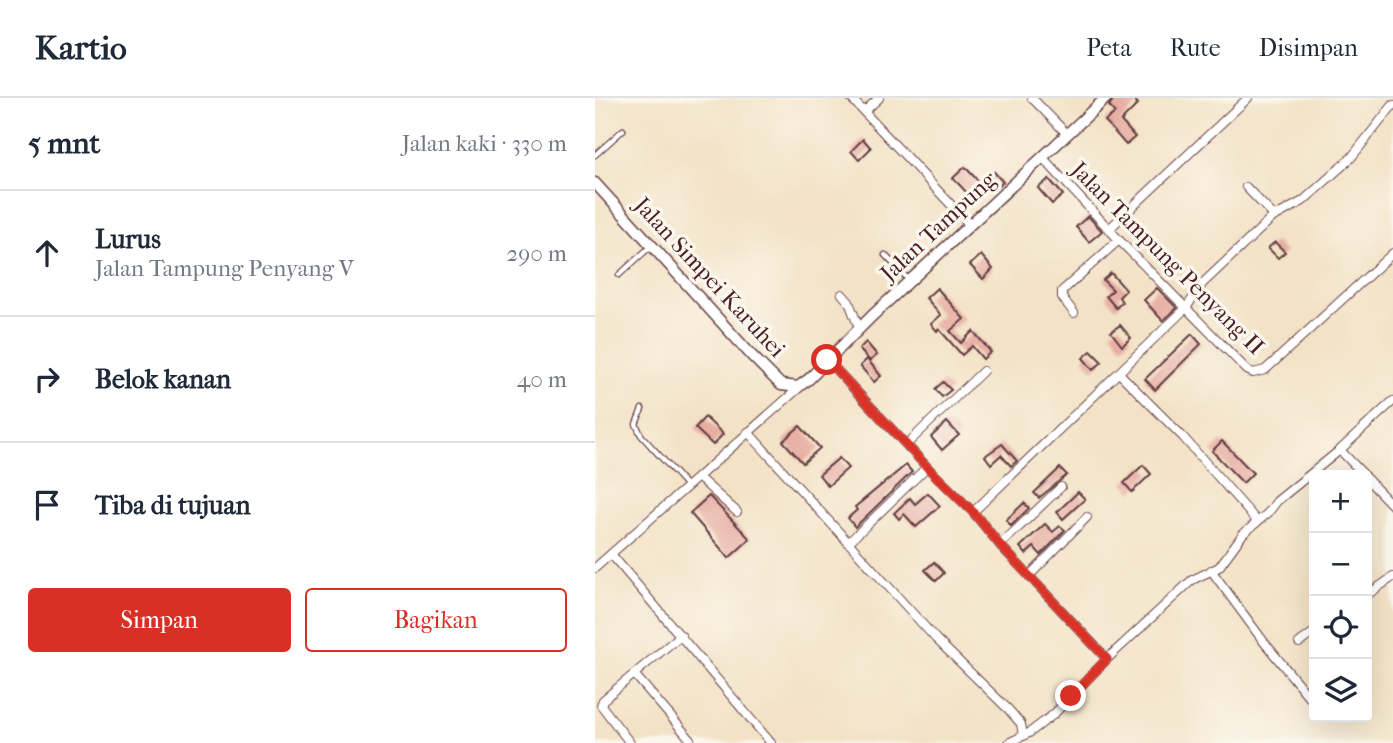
<!DOCTYPE html>
<html lang="id">
<head>
<meta charset="utf-8">
<style>
  :root { --surface:#fff; --page:#f2f2f3; --text:#1f2937; --muted:#747a83; --line:#e0e1e3; --accent:#d93025 }
  body { margin:0; font-family:"IM FELL French Canon",serif; background:var(--page); color:var(--text) }
  .controls { position:absolute; right:21px; bottom:21px; display:grid; overflow:hidden; border-radius:7px; box-shadow:0 7px 28px #0002 }
  .controls button { width:63px; height:63px; display:grid; place-items:center; padding:0; border:0; border-bottom:2px solid var(--line); background:var(--surface); color:var(--text); font:35px sans-serif }
  .stop { position:absolute; width:21px; height:21px; margin:-16px; border:5px solid #d93025; border-radius:50%; background:#fff }
  .stop.end { background:#d93025; border-color:#fff; box-shadow:0 2px 7px #0008 }
  .list { margin:0; padding:0; list-style:none }
  h2 { display:flex; justify-content:space-between; align-items:center; height:91px; margin:0; padding:0 28px; font-size:30px }
  h2 small { font-size:23px; font-weight:400; color:var(--muted) }
  .list li { display:grid; grid-template-columns:46px 1fr auto; gap:21px; align-items:center; box-sizing:border-box; height:126px; padding:0 28px; border-top:2px solid var(--line) }
  .list b { display:block; font-size:26px; white-space:nowrap }
  .list p { margin:0; font-size:23px; white-space:nowrap; color:var(--muted) }
  .list em { font-size:23px; font-style:normal; color:var(--muted) }
  .actions { display:flex; gap:14px; padding:21px 28px }
  .actions a { flex:1; padding:16px 0; border:2px solid var(--accent); border-radius:7px; text-align:center; font-size:24px; color:var(--accent) }
  .actions .main { background:var(--accent); color:#fff }
  .icon { flex:none; width:38px; height:38px; fill:none; stroke:currentColor; stroke-width:2; stroke-linecap:round; stroke-linejoin:round }
  .map { position:relative; flex:none; width:798px; height:645px; overflow:hidden }
  header { display:flex; align-items:center; gap:42px; box-sizing:border-box; height:98px; padding:0 35px; background:var(--surface); border-bottom:2px solid var(--line) }
  header strong { font-size:33px }
  nav { display:flex; gap:38px; margin-inline-start:auto; font-size:24px }
  main { display:flex }
  aside { flex:1; background:var(--surface) }
  .map>svg:first-child { display:block }
  .building { fill:#e7afa4 }
  .lines { fill:none; stroke-linecap:round; stroke-linejoin:round }
  .lane-casing { stroke:#633c42; stroke-width:7 }
  .street-casing { stroke:#633c42; stroke-width:10 }
  .secondary-casing { stroke:#633c42; stroke-width:13 }
  .lane { stroke:#fff; stroke-width:4.5 }
  .street { stroke:#fff; stroke-width:8 }
  .secondary { stroke:#fff; stroke-width:10 }
  .route { stroke:#d93025; stroke-width:9 }
  .labels { text-anchor:middle; stroke-width:7; stroke-linejoin:round; paint-order:stroke }
  .street-label { font-size:23px; fill:#4a1f2b; stroke:#fbf7ec }
</style>
</head>
<body>
<header>
<strong>Kartio</strong>
<nav><a>Peta</a><a>Rute</a><a>Disimpan</a></nav>
</header>
<main>
<aside>
<h2>5 mnt<small>Jalan kaki · 330 m</small></h2>
<ul class="list">
<li><svg class="icon" aria-label="ahead" viewBox="0 0 24 24"><path d="M12 20V5M6 11l6-6 6 6"/></svg><div><b>Lurus</b><p>Jalan Tampung Penyang V</p></div><em>290 m</em></li>
<li><svg class="icon" aria-label="right" viewBox="0 0 24 24"><path d="M7 20v-9h11M14 6l5 5-5 5"/></svg><div><b>Belok kanan</b></div><em>40 m</em></li>
<li><svg class="icon" aria-label="arrive" viewBox="0 0 24 24"><path d="M6 21V4h12l-3 4 3 4H6"/></svg><div><b>Tiba di tujuan</b></div></li>
</ul>
<div class="actions"><a class="main">Simpan</a><a>Bagikan</a></div>
</aside>
<div class="map">
<svg width="798" height="645" viewBox="0 0 798 645">
  <rect width="100%" height="100%" fill="#fbf7ec"/>
  <filter id="ink" filterUnits="userSpaceOnUse"><feTurbulence type="fractalNoise" baseFrequency=".0143" numOctaves="2"/><feDisplacementMap in="SourceGraphic" scale="14" xChannelSelector="R" yChannelSelector="G"/><feConvolveMatrix kernelMatrix="1 2 1 2 8 2 1 2 1" color-interpolation-filters="sRGB"/></filter>
  <filter id="wash" filterUnits="userSpaceOnUse"><feTurbulence type="fractalNoise" baseFrequency=".00686" numOctaves="4" result="noise"/><feDisplacementMap in="SourceGraphic" scale="28" xChannelSelector="R" yChannelSelector="G"/><feGaussianBlur stdDeviation="1.57" result="paint"/><feColorMatrix in="noise" values="0 0 0 0 0 0 0 0 0 0 0 0 0 0 0 0 0 1.4 0 .05"/><feComposite in="paint" operator="in"/></filter>
  <g filter="url(#wash)">
    <rect width="100%" height="100%" fill="#f3e2c6"/>
    <g id="blocks">
      <g class="building">
        <path d="M519 0H538L543 6 526 23 540 39 531 47 510 23 520 15 514 8Z"/>
        <path d="M268 41 276 50 264 62 256 53Z"/>
        <path d="M370 69 388 88 376 99 358 80Z"/>
        <path d="M399 74 408 84 401 90 392 80Z"/>
        <path d="M454 81 468 97 457 106 443 90Z"/>
        <path d="M493 118 507 133 494 144 481 129Z"/>
        <path d="M680 144 690 154 683 160 673 150Z"/>
        <path d="M386 157 398 171 388 181 375 167Z"/>
        <path d="M516 175 531 192 524 199 527 204 521 210 511 198 518 192 508 182Z"/>
        <path d="M342 190 369 221 355 233 366 245 378 233 396 254 388 261 377 248 367 257 344 231 342 233 336 226 346 217 331 200Z"/>
        <path d="M562 190 582 210 568 223 549 202Z"/>
        <path d="M525 227 536 240 527 248 516 234Z"/>
        <path d="M597 236 606 246 560 292 550 281Z"/>
        <path d="M271 244 282 257 275 263 264 251Z"/>
        <path d="M496 253 507 264 498 272 488 260Z"/>
        <path d="M272 261 286 278 279 284 265 268Z"/>
        <path d="M348 284 356 292 347 299 340 291Z"/>
        <path d="M110 319 128 336 118 347 100 330Z"/>
        <path d="M352 324 364 337 347 352 336 339Z"/>
        <path d="M205 328 225 350 208 365 188 343Z"/>
        <path d="M627 343 658 375 648 385 617 353Z"/>
        <path d="M407 346 422 363 416 368 406 357 396 366 390 358Z"/>
        <path d="M244 360 253 370 233 388 224 377Z"/>
        <path d="M311 367 317 374 260 429 253 420 262 412 260 409Z"/>
        <path d="M548 367 556 376 537 394 529 385Z"/>
        <path d="M465 370 472 377 444 400 439 395Z"/>
        <path d="M483 394 490 401 468 421 462 414Z"/>
        <path d="M333 395 345 408 321 429 309 416 304 421 299 415 315 400 320 406Z"/>
        <path d="M114 398 155 441 134 460 95 415Z"/>
        <path d="M429 405 434 410 416 428 411 422Z"/>
        <path d="M450 426 458 434 465 428 470 432 446 457 439 449 431 456 425 449Z"/>
        <path d="M339 464 349 475 341 483 330 472Z"/>
      </g>
    </g>
  </g>
  <g filter="url(#ink)">
    <use href="#blocks" fill-opacity="0" stroke="#633c42" stroke-width="2"/>
    <g class="lines">
      <defs>
        <g id="lane">
          <path d="M0 57 28 32"/>
          <path d="M290 157 314 182"/>
          <path d="M24 177 56 148"/>
          <path d="M47 311 41 326 46 337 92 388"/>
        </g>
        <g id="street">
          <path d="M256 0 375 127"/>
          <path d="M437 0 472 36"/>
          <path d="M269 14 284 0"/>
          <path d="M448 60 524 142 652 272 658 275 670 272 680 263 798 155"/>
          <path d="M651 89 679 118"/>
          <path d="M514 131 653 0"/>
          <path d="M247 196 254 204 264 230"/>
          <path d="M479 215 467 199V193L524 142"/>
          <path d="M232 262 332 369 378 414 405 447 512 561"/>
          <path d="M524 275 588 339 661 422"/>
          <path d="M153 334 341 541 414 612 426 626 428 638"/>
          <path d="M312 346 388 273"/>
          <path d="M745 352 769 377"/>
          <path d="M104 380 142 414"/>
          <path d="M772 381 798 408"/>
          <path d="M378 414 591 210 608 185 677 120 708 103 756 60 798 7"/>
          <path d="M253 445 332 369"/>
          <path d="M405 447 466 389"/>
          <path d="M16 456 176 645"/>
          <path d="M0 470 205 289"/>
          <path d="M616 472 669 544 714 599"/>
          <path d="M434 478 492 419"/>
          <path d="M772 497 798 479"/>
          <path d="M704 545 719 534"/>
          <path d="M40 577 95 641"/>
          <path d="M35 645 6 607 8 602 86 537"/>
          <path d="M413 645 434 635 459 616 512 561 597 482 624 469 648 436 673 415 682 403 745 352 798 303"/>
        </g>
        <path id="secondary" d="M0 85 157 258 186 287 203 289 214 281 277 218 511 0"/>
      </defs>
      <use href="#lane" class="lane-casing"/>
      <use href="#street" class="street-casing"/>
      <use href="#secondary" class="secondary-casing"/>
      <use href="#lane" class="lane"/>
      <use href="#street" class="street"/>
      <use href="#secondary" class="secondary"/>
    </g>
  </g>
  <g class="lines" filter="url(#ink)">
    <path class="route" d="M232 262 332 369 378 414 405 447 512 561 476 598"/>
  </g>
  <g class="labels">
    <g class="street-label">
      <text transform="translate(343 128) rotate(-43)" y="8">Jalan Tampung</text>
      <text transform="translate(573 160) rotate(45)" y="8">Jalan Tampung Penyang II</text>
      <text transform="translate(115 179) rotate(47)" y="8">Jalan Simpei Karuhei</text>
    </g>
  </g>
</svg>
<div class="controls">
<button>+</button>
<button>−</button>
<button><svg class="icon" aria-label="locate" viewBox="0 0 24 24"><circle cx="12" cy="12" r="6"/><path d="M12 2v4M12 18v4M2 12h4M18 12h4"/></svg></button>
<button><svg class="icon" aria-label="layers" viewBox="0 0 24 24"><path d="M12 4l9 5-9 5-9-5zM3 14l9 5 9-5"/></svg></button>
</div>
<div class="stop" style="left:232px;top:262px"></div>
<div class="stop end" style="left:476px;top:598px"></div>
</div>
</main>
</body>
</html>
